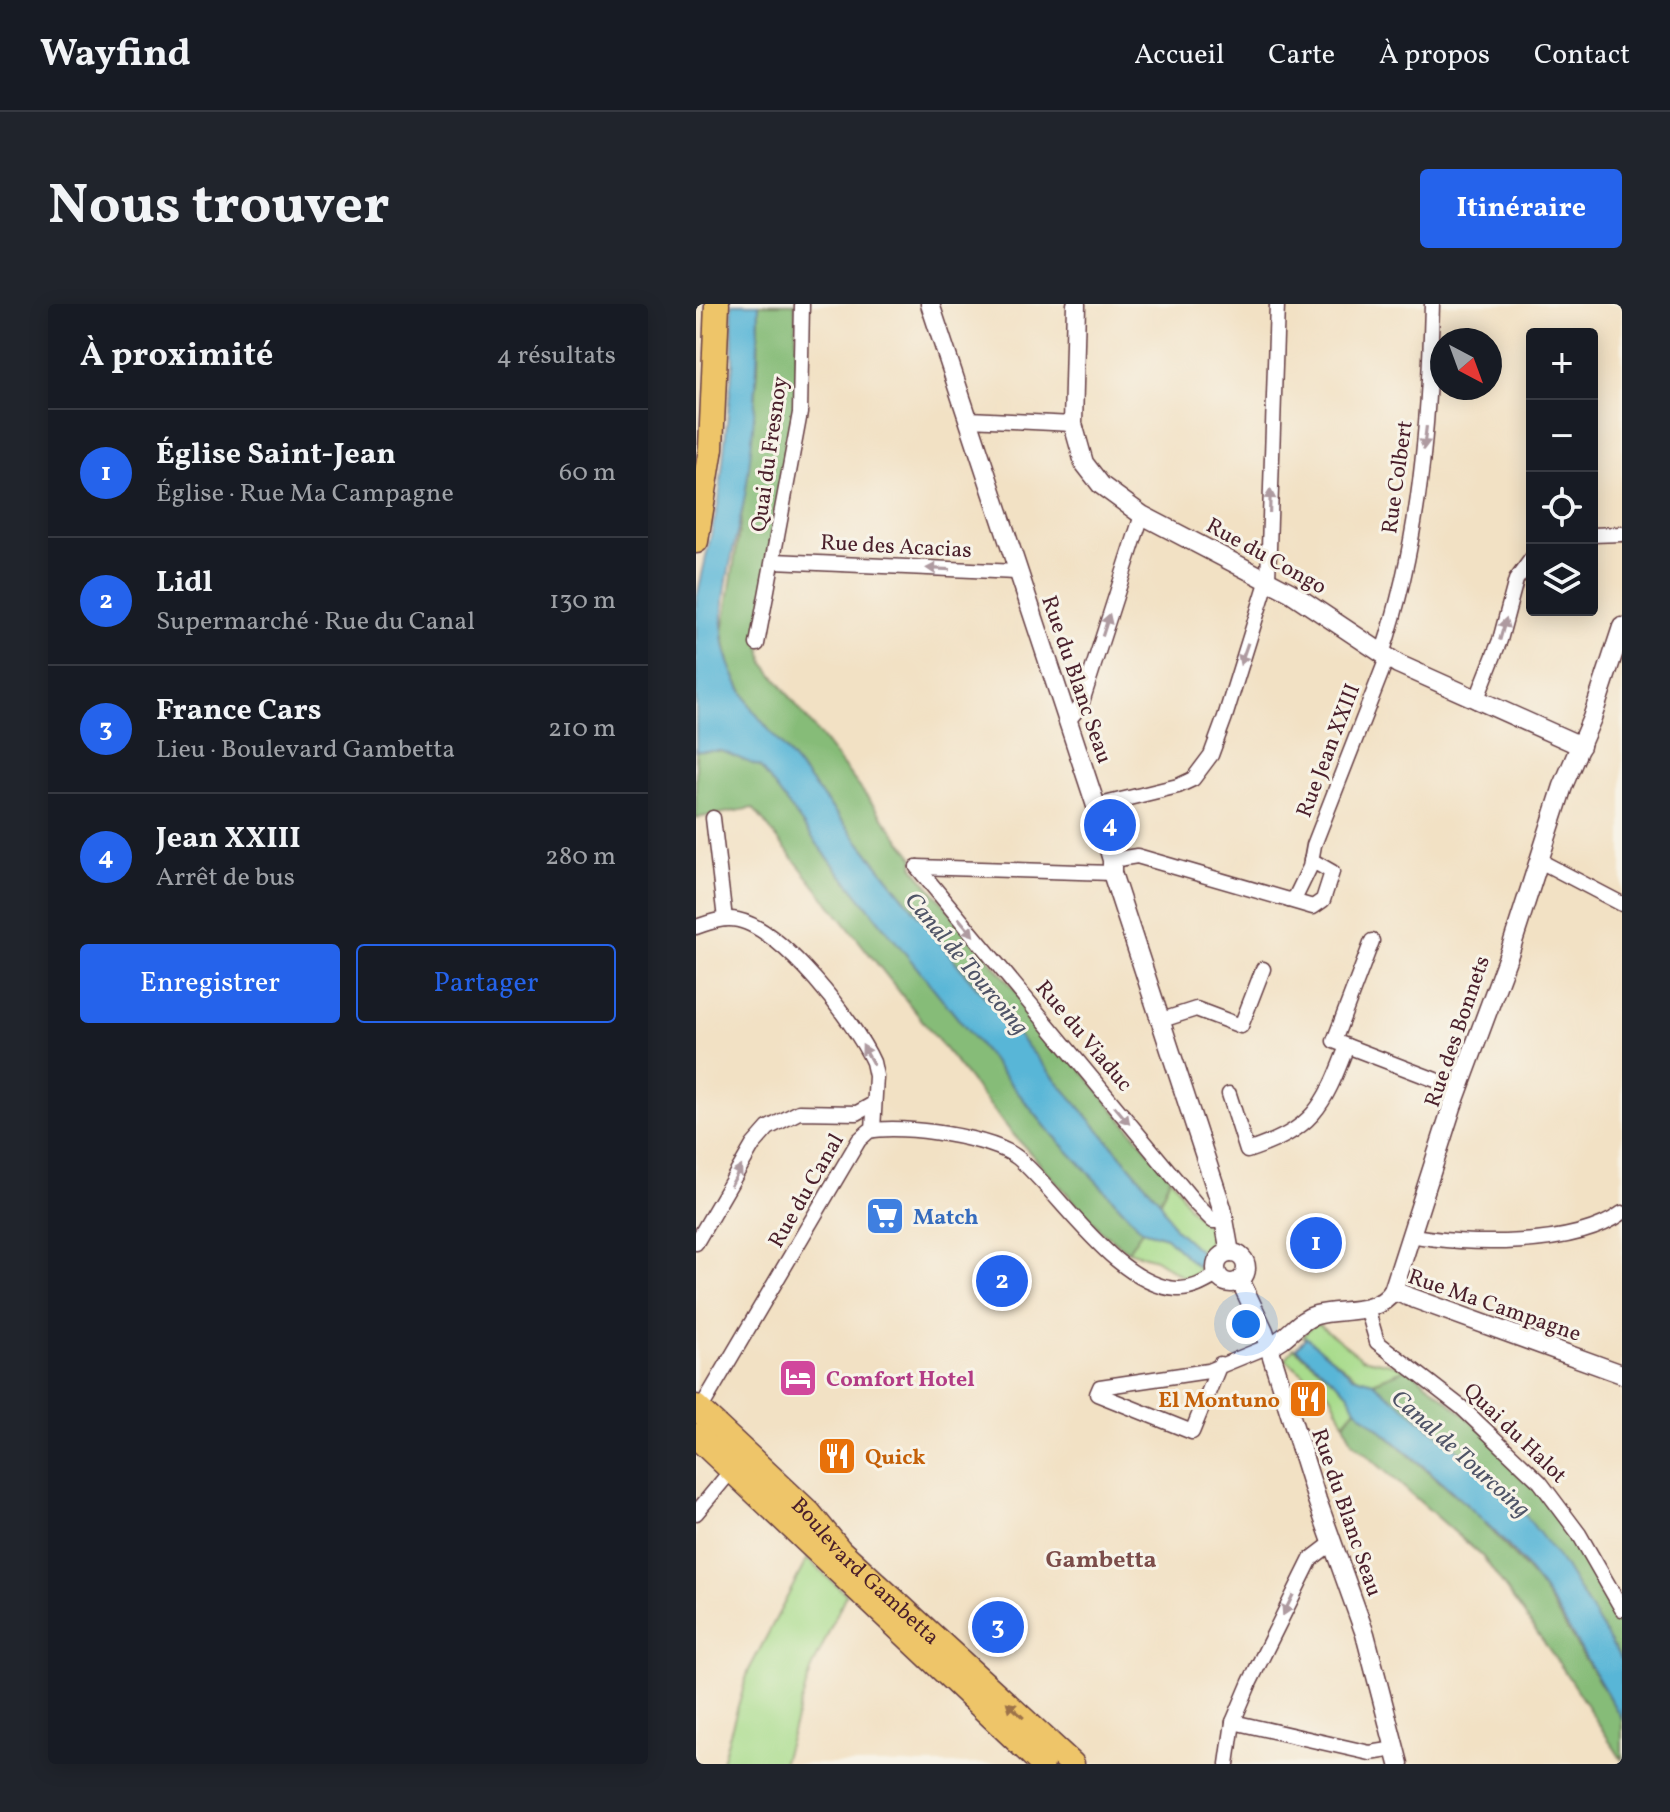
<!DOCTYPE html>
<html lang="fr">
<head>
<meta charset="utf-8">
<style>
  :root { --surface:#171b24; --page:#20242c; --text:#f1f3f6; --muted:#9ea1a6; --line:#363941; --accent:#2563eb }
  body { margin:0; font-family:Vollkorn,serif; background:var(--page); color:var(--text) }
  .controls { position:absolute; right:24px; top:24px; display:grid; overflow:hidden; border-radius:8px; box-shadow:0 4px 20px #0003 }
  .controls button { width:72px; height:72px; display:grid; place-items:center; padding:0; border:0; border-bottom:2px solid var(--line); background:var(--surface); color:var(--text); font:40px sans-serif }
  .compass { position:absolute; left:734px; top:24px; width:72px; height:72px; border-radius:50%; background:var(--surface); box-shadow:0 4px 20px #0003; rotate:139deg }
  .you { position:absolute; left:550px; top:1020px; width:28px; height:28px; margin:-20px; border:6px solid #fff; border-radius:50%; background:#1a73e8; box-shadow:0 0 0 12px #1a73e833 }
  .badge { display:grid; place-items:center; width:52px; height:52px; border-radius:50%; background:var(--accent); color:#fff; font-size:26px; font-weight:700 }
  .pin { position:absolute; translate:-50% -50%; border:4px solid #fff; box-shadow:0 2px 8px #0006 }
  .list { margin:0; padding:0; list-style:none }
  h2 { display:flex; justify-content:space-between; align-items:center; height:104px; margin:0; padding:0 32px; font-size:34px }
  h2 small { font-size:26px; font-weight:400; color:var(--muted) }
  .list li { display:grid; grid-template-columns:52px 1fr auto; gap:24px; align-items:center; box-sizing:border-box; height:128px; padding:0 32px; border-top:2px solid var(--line) }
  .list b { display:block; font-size:30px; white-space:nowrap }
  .list p { margin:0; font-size:26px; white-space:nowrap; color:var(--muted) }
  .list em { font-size:26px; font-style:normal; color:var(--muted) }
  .actions { display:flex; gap:16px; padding:24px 32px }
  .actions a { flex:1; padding:18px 0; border:2px solid var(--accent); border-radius:8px; text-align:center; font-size:28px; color:var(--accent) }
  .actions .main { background:var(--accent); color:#fff }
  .icon { flex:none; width:44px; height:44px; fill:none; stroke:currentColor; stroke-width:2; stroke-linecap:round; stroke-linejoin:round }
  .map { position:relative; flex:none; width:926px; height:1460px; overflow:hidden; border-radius:8px }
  header { display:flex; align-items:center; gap:48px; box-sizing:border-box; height:112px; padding:0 40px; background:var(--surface); border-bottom:2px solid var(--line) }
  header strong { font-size:38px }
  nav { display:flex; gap:44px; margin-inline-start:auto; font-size:28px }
  .intro { display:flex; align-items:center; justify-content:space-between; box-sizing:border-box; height:192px; padding:0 48px }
  h1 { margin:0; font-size:56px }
  .button { padding:20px 36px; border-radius:8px; background:var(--accent); color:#fff; font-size:28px; font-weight:700 }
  main { display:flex; gap:48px; padding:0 48px }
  aside { flex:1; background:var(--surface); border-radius:8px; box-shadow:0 4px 20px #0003 }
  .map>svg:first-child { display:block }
  .green { fill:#a8dc8c; stroke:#797e5c; stroke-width:2 }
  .forest { fill:#86bc78; stroke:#686e52; stroke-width:2 }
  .water { fill:#58b6d7; stroke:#516a81; stroke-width:2 }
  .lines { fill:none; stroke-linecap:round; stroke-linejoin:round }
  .minor-casing { stroke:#633c42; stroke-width:17 }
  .tertiary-casing { stroke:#633c42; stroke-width:21 }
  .primary-casing { stroke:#633c42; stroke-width:27 }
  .trunk-casing { stroke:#633c42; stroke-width:27 }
  .minor { stroke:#fff; stroke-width:14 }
  .tertiary { stroke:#fff; stroke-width:18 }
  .primary { stroke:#eec569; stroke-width:24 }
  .trunk { stroke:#eec569; stroke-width:24 }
  .oneway { fill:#ae9aa0 }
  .oneway2 { fill:#9c724a }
  .labels { text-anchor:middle; stroke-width:6; stroke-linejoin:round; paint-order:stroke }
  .street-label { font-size:22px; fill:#4a1f2b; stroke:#f7f3e8 }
  .shop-label { font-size:22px; font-weight:bold; fill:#366cbe; stroke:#f7f3e8; text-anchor:start }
  .hotel-label { font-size:22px; font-weight:bold; fill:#b23c85; stroke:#f7f3e8; text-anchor:start }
  .food-label { font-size:22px; font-weight:bold; fill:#c56008; stroke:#f7f3e8; text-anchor:end }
  .water-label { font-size:24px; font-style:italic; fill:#4f5467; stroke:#f7f3e8 }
  .neighbourhood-label { font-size:24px; font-weight:bold; fill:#7c4d4a; stroke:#f7f3e8 }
</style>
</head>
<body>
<header>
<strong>Wayfind</strong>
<nav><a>Accueil</a><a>Carte</a><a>À propos</a><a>Contact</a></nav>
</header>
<div class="intro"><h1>Nous trouver</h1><a class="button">Itinéraire</a></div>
<main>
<aside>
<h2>À proximité<small>4 résultats</small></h2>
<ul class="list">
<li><span class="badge">1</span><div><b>Église Saint-Jean</b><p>Église · Rue Ma Campagne</p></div><em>60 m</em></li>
<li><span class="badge">2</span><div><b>Lidl</b><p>Supermarché · Rue du Canal</p></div><em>130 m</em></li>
<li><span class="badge">3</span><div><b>France Cars</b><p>Lieu · Boulevard Gambetta</p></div><em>210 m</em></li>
<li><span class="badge">4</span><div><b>Jean XXIII</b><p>Arrêt de bus</p></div><em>280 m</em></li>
</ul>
<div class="actions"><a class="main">Enregistrer</a><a>Partager</a></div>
</aside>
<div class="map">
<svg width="926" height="1460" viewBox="0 0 926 1460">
  <rect width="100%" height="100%" fill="#f7f3e8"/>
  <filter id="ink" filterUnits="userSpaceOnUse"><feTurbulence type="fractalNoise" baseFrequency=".0125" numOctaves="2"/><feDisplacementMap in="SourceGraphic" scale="16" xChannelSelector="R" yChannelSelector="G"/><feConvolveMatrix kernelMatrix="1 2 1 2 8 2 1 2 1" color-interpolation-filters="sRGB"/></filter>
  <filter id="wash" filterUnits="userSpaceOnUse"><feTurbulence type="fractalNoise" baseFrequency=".006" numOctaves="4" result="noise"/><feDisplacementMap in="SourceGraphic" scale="32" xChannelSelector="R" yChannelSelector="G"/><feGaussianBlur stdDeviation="1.8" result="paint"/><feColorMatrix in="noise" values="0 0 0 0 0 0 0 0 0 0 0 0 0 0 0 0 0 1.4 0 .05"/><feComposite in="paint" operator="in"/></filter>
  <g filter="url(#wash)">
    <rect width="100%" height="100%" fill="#f2e1c4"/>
    <g class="green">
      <path d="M474 873C482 882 485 890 491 900 502 919 536 932 513 956L478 924 464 897Z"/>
      <path d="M446 926 470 933 505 965 493 977 459 955 432 947Z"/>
      <path d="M622 1020 666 1054 713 1064 677 1078 665 1076 607 1032 615 1022Z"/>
      <path d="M598 1044 652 1088 660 1105 648 1119 635 1091 589 1055Z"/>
      <path d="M111 1255 150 1290 115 1367 86 1460H25L52 1368Z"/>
    </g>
    <g class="forest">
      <path d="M63 0H99L102 91 65 344 68 359 218 554 217 563 474 873 464 897 271 672 56 405 34 363 27 328 51 178 62 66Z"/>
      <path d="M14 445 42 451 64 463 125 545 349 822 446 926 432 947 405 927 316 829 57 504 0 514V447Z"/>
      <path d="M713 1064 792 1131 863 1207 926 1309V1357L869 1263 677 1078Z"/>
      <path d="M660 1105 782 1211 843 1280 926 1415V1456L865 1362 787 1253 656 1138 648 1119Z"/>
    </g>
    <g class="water">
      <path d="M36 0H63C62 60 59 119 51 179 44 228 24 281 27 331 29 358 43 382 56 405L271 672 464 897 478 924 509 952 501 963 470 933 446 926 349 822 125 545 64 463 26 447H0V297L23 196 37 59Z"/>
      <path d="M610 1033 657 1072 677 1078 764 1148 830 1212 869 1263 926 1357V1415C891 1358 860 1295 815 1245 769 1194 712 1150 660 1105L652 1088 600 1044Z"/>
    </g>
  </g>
  <g filter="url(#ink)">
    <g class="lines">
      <defs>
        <g id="minor">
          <path d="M273 115 377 120"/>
          <path d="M896 231 926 230"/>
          <path d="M78 257 320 268"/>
          <path d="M61 340 104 109 106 0"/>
          <path d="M686 350C724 237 733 118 736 0"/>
          <path d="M780 397 804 336 820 276 836 254"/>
          <path d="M371 418 385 401 446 211"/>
          <path d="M400 502 482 482 497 475 515 451 529 413 572 275 581 0"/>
          <path d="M17 514 29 615"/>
          <path d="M416 556 441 552 593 596 599 594 614 563 618 541 691 354"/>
          <path d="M842 556 926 600"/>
          <path d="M221 563 500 900 517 917H530"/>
          <path d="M221 563 416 569"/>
          <path d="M593 596 617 603 627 596 636 568 615 556"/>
          <path d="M0 623C14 618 28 613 42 616 86 625 159 718 177 758L180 772 177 826"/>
          <path d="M676 637 638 737 763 785"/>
          <path d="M466 716 500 705 545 722 567 665"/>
          <path d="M533 790 551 847C617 825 627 805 651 742"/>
          <path d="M714 931C769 942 879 944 926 909"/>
          <path d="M0 939 57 841 72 824 103 808 161 809 177 800"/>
          <path d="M671 1004 681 1038 765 1103 844 1178 883 1230 926 1305"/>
          <path d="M524 1060 496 1128 401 1090 404 1083 512 1067 573 1042"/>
          <path d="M1 1111 163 836 173 827C206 820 296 833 322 854 364 889 421 982 481 985 496 986 509 978 521 971"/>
          <path d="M0 1209 39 1162"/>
          <path d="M537 1418 674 1449 699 1445"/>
          <path d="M531 1460 537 1418 554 1378 615 1255 636 1239"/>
        </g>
        <g id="tertiary">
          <path d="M234 0 400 502 416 556V569L526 904 534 949"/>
          <path d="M380 0 377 120 388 159 405 181 446 211 594 288 702 360 885 442"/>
          <circle cx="535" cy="964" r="15"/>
          <path d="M544 976 568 1027 621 1196 669 1330 703 1460"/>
          <path d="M697 987 756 803 814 647 867 482 896 414 926 323"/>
          <path d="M573 1042C593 1035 601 1016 620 1011 645 1004 681 1012 697 987L926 1070"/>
        </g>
        <g id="primary">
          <path id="s1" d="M0 1103 113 1209 144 1247 376 1460"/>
          <path d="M0 1132 346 1460"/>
        </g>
        <path id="trunk" d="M0 237 15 144 21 0"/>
      </defs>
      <use href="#minor" class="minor-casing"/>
      <use href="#tertiary" class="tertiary-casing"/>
      <use href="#primary" class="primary-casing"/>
      <use href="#trunk" class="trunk-casing"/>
      <use href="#minor" class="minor"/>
      <use href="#tertiary" class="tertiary"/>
      <use href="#primary" class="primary"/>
      <use href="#trunk" class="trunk"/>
    </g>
    <defs><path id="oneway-solid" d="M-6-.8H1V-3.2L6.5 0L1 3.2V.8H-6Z" transform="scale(2)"/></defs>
    <g class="oneway">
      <use href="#oneway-solid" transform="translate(729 134) rotate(97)"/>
      <use href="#oneway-solid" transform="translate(574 197) rotate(-88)"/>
      <use href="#oneway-solid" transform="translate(242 265) rotate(-177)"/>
      <use href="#oneway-solid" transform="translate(410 321) rotate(-72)"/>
      <use href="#oneway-solid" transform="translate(807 325) rotate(-74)"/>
      <use href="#oneway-solid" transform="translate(548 350) rotate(109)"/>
      <use href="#oneway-solid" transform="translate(270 623) rotate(50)"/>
      <use href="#oneway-solid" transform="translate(172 751) rotate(-119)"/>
      <use href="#oneway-solid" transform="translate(426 811) rotate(50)"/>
      <use href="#oneway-solid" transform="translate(40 872) rotate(-62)"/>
      <use href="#oneway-solid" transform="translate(592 1301) rotate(116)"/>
    </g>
    <use class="oneway2" href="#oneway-solid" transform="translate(319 1406) rotate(-137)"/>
  </g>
  <defs>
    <symbol id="supermarket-square" viewBox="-11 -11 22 22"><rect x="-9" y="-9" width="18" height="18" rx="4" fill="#3f7fe0" stroke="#f7f3e8"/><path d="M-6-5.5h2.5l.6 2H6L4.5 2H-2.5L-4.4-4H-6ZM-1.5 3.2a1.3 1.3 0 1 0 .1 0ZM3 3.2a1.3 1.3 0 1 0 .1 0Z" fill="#fff"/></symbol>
    <symbol id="hotel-square" viewBox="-11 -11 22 22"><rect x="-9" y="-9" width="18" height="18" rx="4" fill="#d1479c" stroke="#f7f3e8"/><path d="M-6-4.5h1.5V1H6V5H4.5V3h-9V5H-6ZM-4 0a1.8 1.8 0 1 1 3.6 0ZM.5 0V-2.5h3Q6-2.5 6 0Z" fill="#fff"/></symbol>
    <symbol id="restaurant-square" viewBox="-11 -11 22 22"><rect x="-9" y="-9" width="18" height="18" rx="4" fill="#e8710a" stroke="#f7f3e8"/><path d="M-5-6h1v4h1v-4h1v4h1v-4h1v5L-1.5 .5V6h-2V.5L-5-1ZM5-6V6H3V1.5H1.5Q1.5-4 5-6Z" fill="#fff"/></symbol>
  </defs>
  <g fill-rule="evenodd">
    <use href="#supermarket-square" x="167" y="890" width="44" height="44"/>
    <use href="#hotel-square" x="80" y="1052" width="44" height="44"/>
    <use href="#restaurant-square" x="590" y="1073" width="44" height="44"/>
    <use href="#restaurant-square" x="119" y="1130" width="44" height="44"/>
  </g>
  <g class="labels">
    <g class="street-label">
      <text transform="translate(72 150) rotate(-82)" y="8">Quai du Fresnoy</text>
      <text transform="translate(700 173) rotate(-82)" y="8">Rue Colbert</text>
      <text transform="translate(200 241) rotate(3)" y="8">Rue des Acacias</text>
      <text transform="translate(571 251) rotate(29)" y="8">Rue du Congo</text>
      <text transform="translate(382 375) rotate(71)" y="8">Rue du Blanc Seau</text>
      <text transform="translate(631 446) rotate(-69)" y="8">Rue Jean XXIII</text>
      <text transform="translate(760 727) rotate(-71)" y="8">Rue des Bonnets</text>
      <text transform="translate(389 731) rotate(50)" y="8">Rue du Viaduc</text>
      <text transform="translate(109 886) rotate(-60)" y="8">Rue du Canal</text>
      <text transform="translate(799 1000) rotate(19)" y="8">Rue Ma Campagne</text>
      <text transform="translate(820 1128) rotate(44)" y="8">Quai du Halot</text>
      <text transform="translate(652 1208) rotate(71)" y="8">Rue du Blanc Seau</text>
      <text dy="8" stroke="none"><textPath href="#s1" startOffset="236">Boulevard Gambetta</textPath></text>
    </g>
    <g class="shop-label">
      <text x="217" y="920">Match</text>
    </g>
    <g class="hotel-label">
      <text x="130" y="1082">Comfort Hotel</text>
    </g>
    <g class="food-label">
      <text x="584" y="1103">El Montuno</text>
      <text x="169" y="1160" text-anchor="start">Quick</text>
    </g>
    <g class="water-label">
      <text transform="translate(271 659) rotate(50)" y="8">Canal de Tourcoing</text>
      <text transform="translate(765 1149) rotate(42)" y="8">Canal de Tourcoing</text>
    </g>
    <g class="neighbourhood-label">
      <text x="405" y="1263">Gambetta</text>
    </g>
  </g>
</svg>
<div class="controls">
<button>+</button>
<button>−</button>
<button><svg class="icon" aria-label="locate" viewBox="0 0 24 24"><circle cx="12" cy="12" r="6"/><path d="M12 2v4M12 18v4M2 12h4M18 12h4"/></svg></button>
<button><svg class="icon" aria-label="layers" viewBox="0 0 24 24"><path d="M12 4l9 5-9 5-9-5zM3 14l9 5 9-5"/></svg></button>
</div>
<svg class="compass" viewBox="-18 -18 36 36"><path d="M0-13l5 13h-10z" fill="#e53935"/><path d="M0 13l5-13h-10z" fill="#9ea1a6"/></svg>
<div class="you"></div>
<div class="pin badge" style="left:620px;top:939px">1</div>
<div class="pin badge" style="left:306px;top:977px">2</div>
<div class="pin badge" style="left:302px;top:1323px">3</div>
<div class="pin badge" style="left:414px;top:521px">4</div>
</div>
</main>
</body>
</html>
